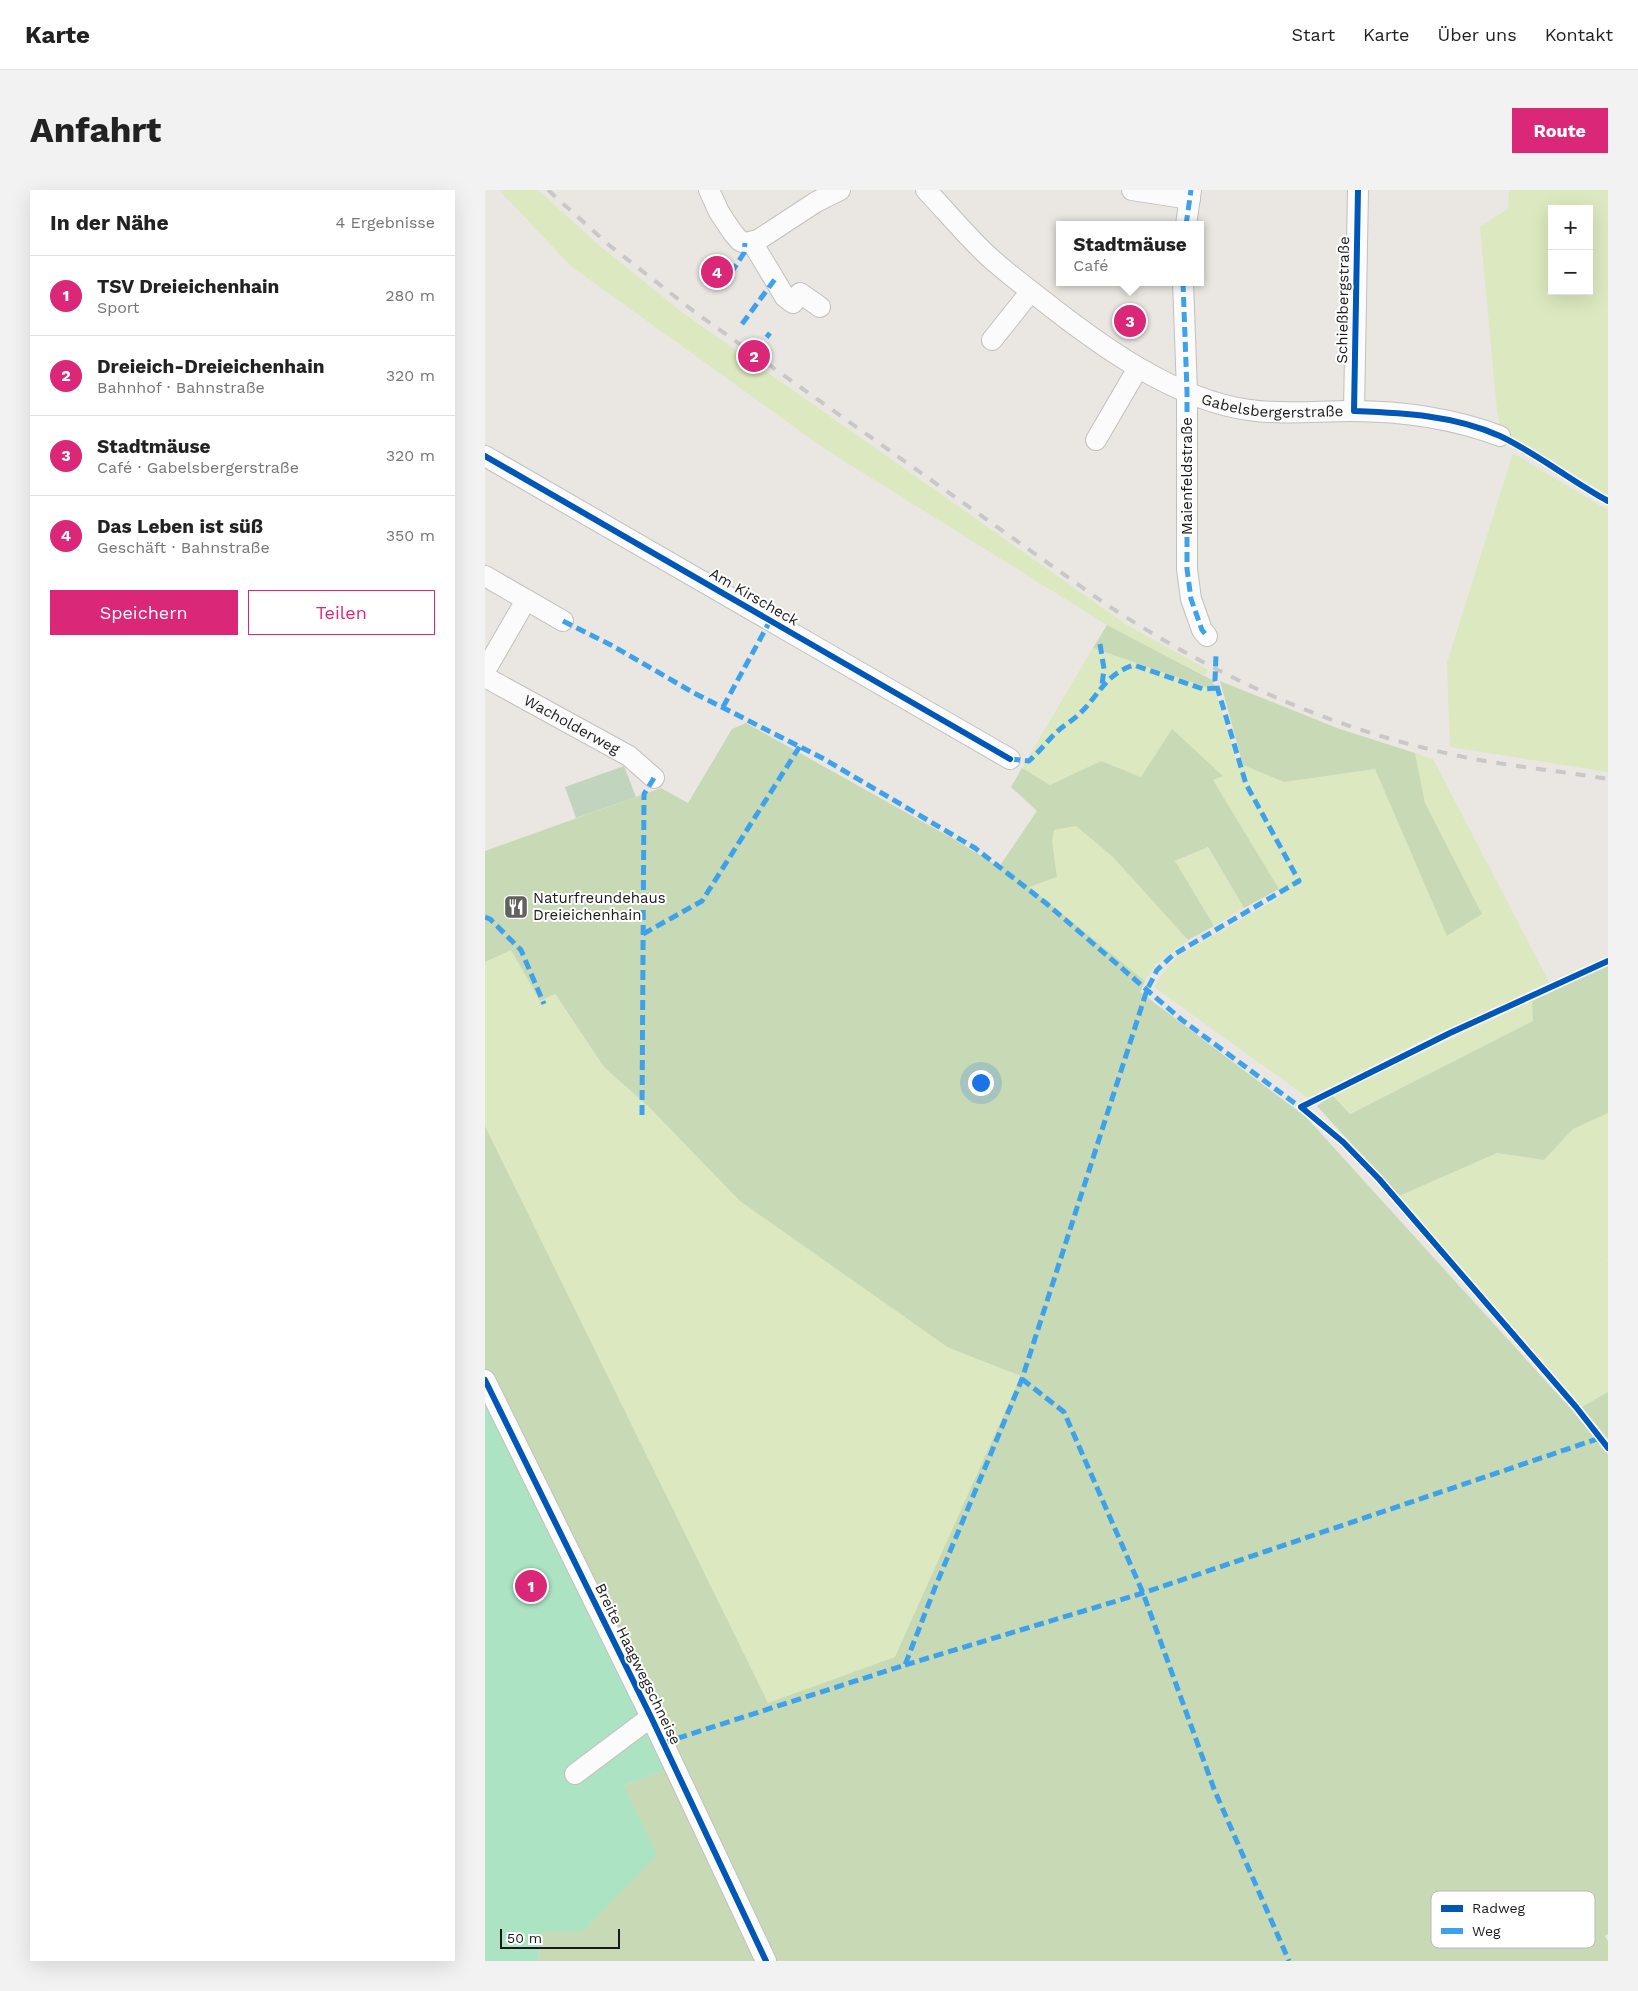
<!DOCTYPE html>
<html lang="de">
<head>
<meta charset="utf-8">
<style>
  :root { --surface:#fff; --page:#f2f2f2; --text:#222; --muted:#767676; --line:#e0e0e0; --accent:#db2777 }
  body { margin:0; font-family:"Work Sans",sans-serif; background:var(--page); color:var(--text) }
  .controls { position:absolute; right:15px; top:15px; display:grid; overflow:hidden; border-radius:0px; box-shadow:0 5px 20px #0002 }
  .controls button { width:45px; height:45px; display:grid; place-items:center; padding:0; border:0; border-bottom:1px solid var(--line); background:var(--surface); color:var(--text); font:25px sans-serif }
  .scale { position:absolute; left:15px; bottom:12px; width:120px; box-sizing:border-box; padding-left:5px; border:2px solid #1a1a1a; border-top:0; font-size:14px; line-height:18px; white-space:nowrap; color:#1a1a1a; -webkit-text-stroke:4px #fff; paint-order:stroke }
  .you { position:absolute; left:495px; top:892px; width:18px; height:18px; margin:-12px; border:4px solid #fff; border-radius:50%; background:#1a73e8; box-shadow:0 0 0 8px #1a73e833 }
  .badge { display:grid; place-items:center; width:32px; height:32px; border-radius:50%; background:var(--accent); color:#fff; font-size:16px; font-weight:700 }
  .pin { position:absolute; translate:-50% -50%; border:2px solid #fff; box-shadow:0 1px 5px #0006 }
  .popup { position:absolute; left:571px; top:31px; width:148px; height:65px; box-sizing:border-box; display:grid; place-content:center; border-radius:0px; background:var(--surface); filter:drop-shadow(0 1px 4px #0005); font-size:16px; white-space:nowrap; color:var(--muted) }
  .popup b { font-size:19px; color:var(--text) }
  .popup::after { content:''; position:absolute; left:50%; top:100%; margin-left:-10px; border:10px solid transparent; border-top-color:var(--surface) }
  .list { margin:0; padding:0; list-style:none }
  h2 { display:flex; justify-content:space-between; align-items:center; height:65px; margin:0; padding:0 20px; font-size:21px }
  h2 small { font-size:16px; font-weight:400; color:var(--muted) }
  .list li { display:grid; grid-template-columns:32px 1fr auto; gap:15px; align-items:center; box-sizing:border-box; height:80px; padding:0 20px; border-top:1px solid var(--line) }
  .list b { display:block; font-size:19px; white-space:nowrap }
  .list p { margin:0; font-size:16px; white-space:nowrap; color:var(--muted) }
  .list em { font-size:16px; font-style:normal; color:var(--muted) }
  .actions { display:flex; gap:10px; padding:15px 20px }
  .actions a { flex:1; padding:11px 0; border:1px solid var(--accent); border-radius:0px; text-align:center; font-size:18px; color:var(--accent) }
  .actions .main { background:var(--accent); color:#fff }
  .map { position:relative; flex:none; width:1123px; height:1771px; overflow:hidden; border-radius:0px }
  header { display:flex; align-items:center; gap:30px; box-sizing:border-box; height:70px; padding:0 25px; background:var(--surface); border-bottom:1px solid var(--line) }
  header strong { font-size:24px }
  nav { display:flex; gap:28px; margin-inline-start:auto; font-size:18px }
  .intro { display:flex; align-items:center; justify-content:space-between; box-sizing:border-box; height:120px; padding:0 30px }
  h1 { margin:0; font-size:35px }
  .button { padding:12px 22px; border-radius:0px; background:var(--accent); color:#fff; font-size:18px; font-weight:700 }
  main { display:flex; gap:30px; padding:0 30px }
  aside { flex:1; background:var(--surface); border-radius:0px; box-shadow:0 5px 20px #0002 }
  .map>svg:first-child { display:block }
  .grass { fill:#dce8bf; fill-rule:evenodd }
  .forest { fill:#c8d9b6 }
  .cemetery { fill:#c1d5be }
  .pitch { fill:#ace3c3 }
  .lines { fill:none; stroke-linecap:round; stroke-linejoin:round }
  .minor-casing { stroke:#c2c0be; stroke-width:22 }
  .minor { stroke:#fcfbfb; stroke-width:20 }
  .rail { stroke:#c9c8c8; stroke-width:4; stroke-dasharray:10 10; stroke-linecap:butt }
  .quiet { stroke:#3da2ea; stroke-width:5; stroke-dasharray:10 5; stroke-linecap:butt }
  .cycleway-casing { stroke:#fff; stroke-width:9 }
  .cycleway { stroke:#0057b8; stroke-width:6 }
  .labels { text-anchor:middle; stroke-width:4; stroke-linejoin:round; paint-order:stroke }
  .street-label { font-size:15px; fill:#1a1a1a; stroke:#fff }
  .poi-label { font-size:15px; fill:#1a1a1a; stroke:#fff; text-anchor:start }
  .key { fill:#fff; stroke:#bababa; stroke-width:1 }
  .key-label { font-size:14px; fill:#1a1a1a }
</style>
</head>
<body>
<header>
<strong>Karte</strong>
<nav><a>Start</a><a>Karte</a><a>Über uns</a><a>Kontakt</a></nav>
</header>
<div class="intro"><h1>Anfahrt</h1><a class="button">Route</a></div>
<main>
<aside>
<h2>In der Nähe<small>4 Ergebnisse</small></h2>
<ul class="list">
<li><span class="badge">1</span><div><b>TSV Dreieichenhain</b><p>Sport</p></div><em>280 m</em></li>
<li><span class="badge">2</span><div><b>Dreieich-Dreieichenhain</b><p>Bahnhof · Bahnstraße</p></div><em>320 m</em></li>
<li><span class="badge">3</span><div><b>Stadtmäuse</b><p>Café · Gabelsbergerstraße</p></div><em>320 m</em></li>
<li><span class="badge">4</span><div><b>Das Leben ist süß</b><p>Geschäft · Bahnstraße</p></div><em>350 m</em></li>
</ul>
<div class="actions"><a class="main">Speichern</a><a>Teilen</a></div>
</aside>
<div class="map">
<svg width="1123" height="1771" viewBox="0 0 1123 1771">
  <rect width="100%" height="100%" fill="#eae6e2"/>
  <g class="grass">
    <path d="M14 0H53L116 57 198 123 642 435 723 480 719 485 622 435 340 259 87 77Z"/>
    <path d="M1024 0H1123V305L1030 249 1016 243 1012 220 995 37 1023 19ZM1067 19H1104V101H1067Z"/>
    <path d="M1028 263 1114 315 1123 319V582L965 557 962 473Z"/>
    <path d="M608 458 730 500 753 576 758 575 799 592 890 579 963 746 997 724 940 613 930 563 948 569 1064 792 930 854 823 908 669 797 680 780 693 766 797 706 728 590 738 585 656 587 616 571 565 595 537 578Z"/>
    <path d="M591 636 628 667 703 750 671 774 660 791 544 697 572 687 567 651 569 640Z"/>
    <path d="M722 657 759 718 729 736 690 672Z"/>
    <path d="M26 760 55 811 69 804 119 877 165 918 464 1158 536 1186 411 1467 283 1514 0 936V772Z"/>
    <path d="M1047 811 1048 831 864 924 847 905Z"/>
    <path d="M1123 923V1069L1117 1073 1123 1070V1202L1097 1217 914 1006 1012 963 1059 970 1088 939Z"/>
  </g>
  <g class="forest">
    <path d="M622 435 727 490 730 500 608 458Z"/>
    <path d="M735 491 852 538 930 563 940 613 997 724 962 746 890 579 799 592 758 575Z"/>
    <path d="M261 533 472 651 514 677 552 621 526 597 537 578 565 595 616 571 656 587 687 539 738 586 728 590 794 699 759 718 723 657 690 671 729 736 703 750 628 667 591 636 569 640 567 651 572 687 544 697 660 791 655 802 821 927 1087 1220 1123 1264V1744L1120 1746 1123 1751V1771H53L58 1740 139 1595 182 1579 0 1214V936L283 1513 410 1467 536 1186 464 1158 255 1011 165 918 119 877 70 804 55 811 26 760 0 772V661L176 598 203 613 247 539Z"/>
    <path d="M1123 775V923L1088 939 1059 970 1012 963 914 1006 832 916 847 905 865 924 1048 831 1047 811Z"/>
    <path d="M1123 1202V1249L1097 1217Z"/>
  </g>
  <path class="cemetery" d="M139 576 151 607 91 628 80 597Z"/>
  <path class="pitch" d="M0 1214 183 1579 139 1595 172 1664 97 1742 58 1741 53 1771H0Z"/>
  <g class="lines">
    <defs>
      <g id="minor">
        <path d="M224 0 234 22 248 43 255 51 260 53 273 50 331 12 355 0"/>
        <path id="s1" d="M441 0C461 21 480 44 501 64 518 80 538 95 556 109 614 155 690 210 764 220 798 225 833 221 866 221 918 221 967 228 1015 246"/>
        <path d="M647 0 705 9"/>
        <path d="M701 35 706 0"/>
        <path d="M267 52 300 107 308 113 315 103 335 117"/>
        <path d="M698 92 702 201V379L706 409 717 440 722 446"/>
        <path d="M507 150 546 101"/>
        <path d="M869 221 873 0"/>
        <path d="M611 250 653 178"/>
        <path d="M0 266 525 569"/>
        <path d="M0 386 78 431"/>
        <path d="M0 481 41 410"/>
        <path id="s2" d="M0 487 144 566 169 588"/>
        <path d="M0 1190 166 1527 281 1771"/>
        <path d="M90 1584 166 1527"/>
      </g>
    </defs>
    <use href="#minor" class="minor-casing"/>
    <use href="#minor" class="minor"/>
    <path class="rail" d="M63 0 124 55 211 123 622 415C731 486 838 536 965 564 1017 576 1071 580 1123 589"/>
    <g class="quiet">
      <path d="M701 35 706 0"/>
      <path d="M246 83 259 63 260 53"/>
      <path d="M698 92 702 201V379L706 409 717 440 722 446"/>
      <path d="M257 134 290 89"/>
      <path d="M272 159 285 143"/>
      <path d="M78 431 126 455 209 503 339 569 490 658 562 714 697 830 819 920"/>
      <path d="M615 454 619 479 617 495"/>
      <path d="M238 517 285 431"/>
      <path d="M525 569 544 571C555 561 563 550 574 540 579 535 587 531 592 526 614 507 618 485 649 475L718 499 732 498"/>
      <path d="M0 727 5 729 36 760 59 814"/>
      <path d="M158 744 217 711 315 556"/>
      <path d="M157 925 159 604 169 588"/>
      <path d="M537 1189 579 1222 658 1403 729 1599 804 1771"/>
      <path d="M420 1475 658 1403 1115 1248"/>
      <path d="M178 1553 420 1475 451 1395 537 1189 662 800 672 780 688 765 814 691 761 594 730 490 731 465"/>
    </g>
    <defs>
      <g id="cycleway">
        <path d="M873 0 869 221C918 223 969 225 1015 246 1053 264 1086 291 1123 311"/>
        <path d="M0 266 525 569"/>
        <path d="M1123 771 965 843 816 917 858 952 894 989 1091 1217 1123 1258"/>
        <path d="M0 1190 166 1527 281 1771"/>
      </g>
    </defs>
    <use href="#cycleway" class="cycleway-casing"/>
    <use href="#cycleway" class="cycleway"/>
  </g>
  <defs>
    <symbol id="restaurant-square" viewBox="-11 -11 22 22"><rect x="-9" y="-9" width="18" height="18" rx="4" fill="#636160" stroke="#fff"/><path d="M-5-6h1v4h1v-4h1v4h1v-4h1v5L-1.5 .5V6h-2V.5L-5-1ZM5-6V6H3V1.5H1.5Q1.5-4 5-6Z" fill="#fff"/></symbol>
  </defs>
  <g fill-rule="evenodd">
    <use href="#restaurant-square" x="17" y="703" width="28" height="28"/>
  </g>
  <g class="labels">
    <g class="street-label">
      <text transform="translate(858 110) rotate(-89)" y="5">Schießbergstraße</text>
      <text dy="5" stroke="none"><textPath href="#s1" startOffset="420">Gabelsbergerstraße</textPath></text>
      <text transform="translate(702 286) rotate(-90)" y="5">Maienfeldstraße</text>
      <text transform="translate(269 407) rotate(30)" y="5">Am Kirscheck</text>
      <text dy="5" stroke="none"><textPath href="#s2" startOffset="99">Wacholderweg</textPath></text>
      <text transform="translate(153 1474) rotate(64)" y="5">Breite Haagwegschneise</text>
    </g>
    <g class="poi-label">
      <text x="48" y="713">Naturfreundehaus<tspan x="48" dy="17">Dreieichenhain</tspan></text>
    </g>
  </g>
  <rect x="946" y="1701" width="164" height="57" rx="8" class="key"/>
  <rect x="956" y="1715" width="22" height="7" fill="#0057b8"/>
  <rect x="956" y="1738" width="22" height="6" fill="#3da2ea"/>
  <g class="key-label">
    <text x="987" y="1723">Radweg</text>
    <text x="987" y="1746">Weg</text>
  </g>
</svg>
<div class="controls">
<button>+</button>
<button>−</button>
</div>
<div class="scale">50 m</div>
<div class="you"></div>
<div class="pin badge" style="left:46px;top:1396px">1</div>
<div class="pin badge" style="left:269px;top:166px">2</div>
<div class="pin badge" style="left:645px;top:131px">3</div>
<div class="popup"><b>Stadtmäuse</b>Café</div>
<div class="pin badge" style="left:232px;top:82px">4</div>
</div>
</main>
</body>
</html>
